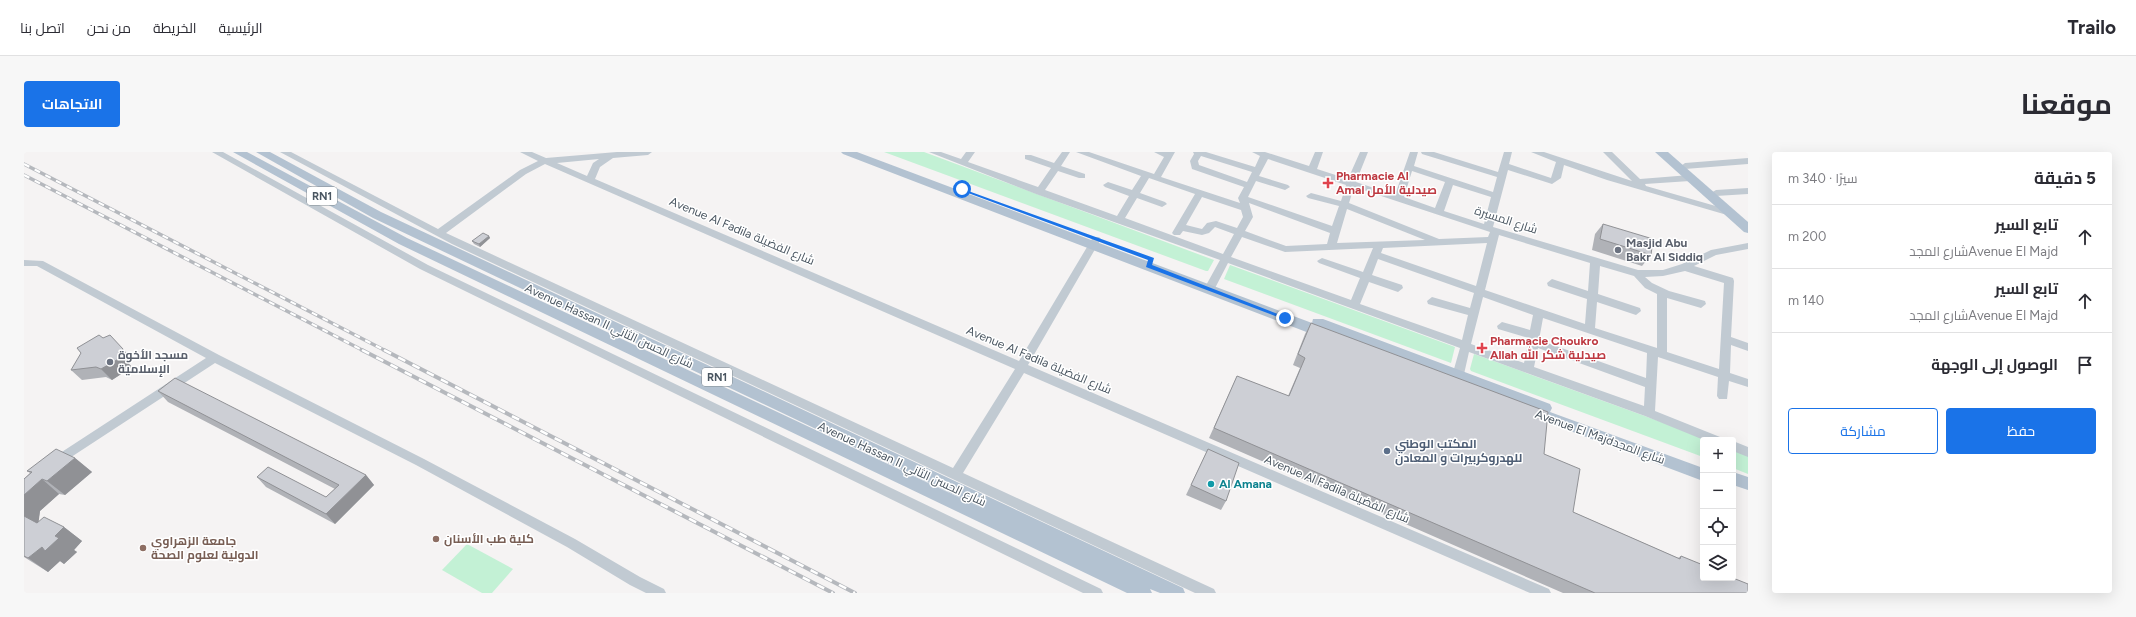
<!DOCTYPE html>
<html lang="ar">
<head>
<meta charset="utf-8">
<style>
  :root { --surface:#fff; --page:#f7f7f7; --text:#2b2b33; --muted:#7c7c81; --line:#e1e1e2; --accent:#1a73e8 }
  body { margin:0; font-family:Figtree,Cairo,sans-serif; background:var(--page); color:var(--text); direction:rtl }
  .controls { position:absolute; right:12px; bottom:12px; display:grid; overflow:hidden; border-radius:4px; box-shadow:0 4px 16px #0002 }
  .controls button { width:36px; height:36px; display:grid; place-items:center; padding:0; border:0; border-bottom:1px solid var(--line); background:var(--surface); color:var(--text); font:20px sans-serif }
  .stop { position:absolute; width:12px; height:12px; margin:-9px; border:3px solid #1a73e8; border-radius:50%; background:#fff }
  .stop.end { background:#1a73e8; border-color:#fff; box-shadow:0 1px 4px #0008 }
  .list { margin:0; padding:0; list-style:none }
  h2 { display:flex; justify-content:space-between; align-items:center; height:52px; margin:0; padding:0 16px; font-size:17px }
  h2 small { font-size:13px; font-weight:400; color:var(--muted) }
  .list li { display:grid; grid-template-columns:26px 1fr auto; gap:12px; align-items:center; box-sizing:border-box; height:64px; padding:0 16px; border-top:1px solid var(--line) }
  .list b { display:block; font-size:15px; white-space:nowrap }
  .list p { margin:0; font-size:13px; white-space:nowrap; color:var(--muted) }
  .list em { font-size:13px; font-style:normal; color:var(--muted) }
  .actions { display:flex; gap:8px; padding:12px 16px }
  .actions a { flex:1; padding:9px 0; border:1px solid var(--accent); border-radius:4px; text-align:center; font-size:14px; color:var(--accent) }
  .actions .main { background:var(--accent); color:#fff }
  .icon { flex:none; width:22px; height:22px; fill:none; stroke:currentColor; stroke-width:2; stroke-linecap:round; stroke-linejoin:round }
  .map { position:relative; flex:none; width:1724px; height:441px; overflow:hidden; direction:ltr; border-radius:4px }
  header { display:flex; align-items:center; gap:24px; box-sizing:border-box; height:56px; padding:0 20px; background:var(--surface); border-bottom:1px solid var(--line) }
  header strong { font-size:19px }
  nav { display:flex; gap:22px; margin-inline-start:auto; font-size:14px }
  .intro { display:flex; align-items:center; justify-content:space-between; box-sizing:border-box; height:96px; padding:0 24px }
  h1 { margin:0; font-size:28px }
  .button { padding:10px 18px; border-radius:4px; background:var(--accent); color:#fff; font-size:14px; font-weight:700 }
  main { display:flex; gap:24px; padding:0 24px }
  aside { flex:1; background:var(--surface); border-radius:4px; box-shadow:0 4px 16px #0002 }
  .map>svg:first-child { display:block }
  .green { fill:#c3f1d5 }
  .lines { fill:none; stroke-linecap:round; stroke-linejoin:round }
  .minor { fill:#c1cad2; fill-rule:evenodd }
  .major { fill:#b3c2d1; fill-rule:evenodd }
  .rail-far1-casing { stroke:#b5b8bd; stroke-width:3.5 }
  .rail-casing { stroke:#b5b8bd; stroke-width:4 }
  .rail-far1 { stroke:#fff; stroke-width:2; stroke-dasharray:6; stroke-linecap:butt }
  .rail { stroke:#fff; stroke-width:2.5; stroke-dasharray:8; stroke-linecap:butt }
  .wall { fill:#b0b2b7 }
  .shaded-wall { fill:#909195 }
  .building { fill:#cdcfd5; stroke:#909195 }
  .route { fill:#1a73e8 }
  .health-dot { fill:#e0444e; stroke:#fff; stroke-width:1.5 }
  .worship-dot { fill:#6b7280; stroke:#fff; stroke-width:1.5 }
  .service-dot { fill:#5c6f8a; stroke:#fff; stroke-width:1.5 }
  .culture-dot { fill:#0f9aa8; stroke:#fff; stroke-width:1.5 }
  .education-dot { fill:#8d6e63; stroke:#fff; stroke-width:1.5 }
  .labels { text-anchor:middle; stroke-width:3; stroke-linejoin:round; paint-order:stroke }
  .shield { fill:#fff; stroke:#808990; stroke-width:1 }
  .shield-label { font-size:11px; font-weight:bold; fill:#4a5661 }
  .health-label { font-size:12px; font-weight:bold; fill:#be3a42; stroke:#fff; text-anchor:start }
  .street-label { font-size:12px; fill:#4a5661; stroke:#fff }
  .worship-label { font-size:12px; font-weight:bold; fill:#5b616d; stroke:#fff; text-anchor:start }
  .service-label { font-size:12px; font-weight:bold; fill:#4e5e75; stroke:#fff; text-anchor:start }
  .culture-label { font-size:12px; font-weight:bold; fill:#0d838f; stroke:#fff; text-anchor:start }
  .education-label { font-size:12px; font-weight:bold; fill:#785e54; stroke:#fff; text-anchor:start }
</style>
</head>
<body>
<header>
<strong>Trailo</strong>
<nav><a>الرئيسية</a><a>الخريطة</a><a>من نحن</a><a>اتصل بنا</a></nav>
</header>
<div class="intro"><h1>موقعنا</h1><a class="button">الاتجاهات</a></div>
<main>
<aside>
<h2>5 دقيقة<small>سيرًا · 340 m</small></h2>
<ul class="list">
<li><svg class="icon" aria-label="ahead" viewBox="0 0 24 24"><path d="M12 20V5M6 11l6-6 6 6"/></svg><div><b>تابع السير</b><p>Avenue El Majdشارع المجد</p></div><em>200 m</em></li>
<li><svg class="icon" aria-label="ahead" viewBox="0 0 24 24"><path d="M12 20V5M6 11l6-6 6 6"/></svg><div><b>تابع السير</b><p>Avenue El Majdشارع المجد</p></div><em>140 m</em></li>
<li><svg class="icon" aria-label="arrive" viewBox="0 0 24 24"><path d="M6 21V4h12l-3 4 3 4H6"/></svg><div><b>الوصول إلى الوجهة</b></div></li>
</ul>
<div class="actions"><a class="main">حفظ</a><a>مشاركة</a></div>
</aside>
<div class="map">
<svg width="1724" height="441" viewBox="0 0 1724 441">
  <rect width="100%" height="100%" fill="#f5f3f3"/>
  <g class="green">
    <path d="M860 0H900L1190 108 1184 119H1182Z"/>
    <path d="M1206 113 1431 195 1427 211 1200 127Z"/>
    <path d="M1450 202 1687 288H1679V305L1447 219 1446 217Z"/>
    <path d="M1709 296 1724 302V322L1709 316Z"/>
    <path d="M443 392 489 417 468 441H458L418 418Z"/>
  </g>
  <g class="lines">
    <g class="minor">
      <path d="M188 0H199L404 113 1077 437 1079 441H1059L396 117Z"/>
      <path d="M256 0H267L414 77 496 18 514 9 496 0H508L522 6 593 0H628L624 3 589 6 576 15 571 27 995 209 1069 85H1075L1077 87 1004 213 1525 437 1527 441H1506L1000 221 939 321 1190 437 1192 441H1171L428 92ZM575 7 569 11 563 24 533 11ZM521 12 991 217 929 316 422 81 502 22Z"/>
      <path d="M905 0H917L937 7 942 0H951L944 10 1014 35 1027 16 1001 7V3H1007L1030 11 1038 0H1046L1037 14 1061 22V26H1055L1034 19 1021 38 1093 64 1105 44 1081 35 1079 33 1084 30 1108 38 1117 24 1052 0H1065L1130 22 1140 5 1130 0H1151L1137 25 1216 51 1214 46 1220 35 1168 17 1166 9 1170 2 1169 0H1182L1231 15 1236 4 1228 0H1241L1285 14 1291 0H1299L1293 17 1324 27 1336 0H1344L1332 30 1371 43 1386 0H1394L1390 14 1469 40 1473 25 1398 2 1397 0H1410L1474 20 1480 0H1488L1485 12 1527 26 1532 10 1507 0H1520L1608 29 1579 0H1588L1616 27 1666 23 1671 26 1666 29 1621 32 1622 34 1709 59 1711 61 1706 64 1703 63 1583 28 1540 13 1537 26 1528 32 1484 18 1469 75 1614 118H1639L1658 112 1687 98 1724 91V97L1692 103 1670 114 1709 126 1710 129 1707 185 1724 191V199L1707 193 1706 221 1724 227V235L1705 229 1703 247H1695L1693 244 1694 225 1634 205 1631 259 1696 285 1698 288H1680L1621 264 1445 200 1438 231 1436 234H1428L1426 231 1436 196 1204 111 1189 140H1181L1180 137 1196 108 1012 42ZM1177 4 1228 20 1223 30 1175 13 1174 9ZM1244 7 1322 33 1317 49 1287 41 1282 44 1284 46 1315 54 1308 74 1224 45 1232 29 1261 38 1266 35 1264 33 1235 24ZM1388 19 1421 30 1411 56 1380 45ZM1125 26 1171 42 1148 81 1150 83H1156L1159 79 1178 83 1185 81 1191 75 1210 82 1199 102 1101 66 1113 46 1138 55 1143 52 1141 50 1116 41ZM1429 33 1467 45 1460 72 1420 59ZM1330 35 1466 80 1464 85 1415 87 1325 51ZM1178 45 1217 58 1219 65 1213 76 1192 69 1183 71 1178 77 1162 73ZM1225 51 1306 81 1303 92 1262 94 1221 79 1229 65ZM1323 57 1401 88 1313 91ZM1475 83 1566 111 1564 139 1528 127 1523 131 1524 134 1563 147 1561 172 1461 138ZM1218 85 1261 100 1349 96 1339 120 1298 106 1293 109 1295 111 1336 126 1327 148 1207 105ZM1463 91 1452 134 1357 101 1359 96ZM1354 107 1450 141 1446 156 1408 145 1403 149 1404 152 1444 163 1438 188 1336 152 1345 130 1374 140 1379 136 1378 133 1348 123ZM1576 114 1610 124 1621 136 1633 142V196L1571 176 1573 150 1612 163 1617 159 1616 156 1574 142ZM1661 119 1700 131 1695 217 1643 200V146L1677 156 1682 152 1681 149 1645 139 1628 131 1621 125 1639 124ZM1459 145 1509 163 1506 178 1478 170 1473 174 1474 177 1505 186 1500 211 1447 192ZM1519 166 1623 201 1622 226 1515 188ZM1514 196 1621 235 1620 254 1510 215Z"/>
      <path d="M1724 6V12L1661 17 1657 14 1661 11Z"/>
      <path d="M1724 36V42L1692 44 1687 41 1692 38Z"/>
      <path d="M0 108 19 109 195 203 400 307 551 387 616 425 640 437 642 441H622L606 433 543 395 392 313 191 211 35 313 31 315 27 313 25 310 27 307 182 206 13 114H0Z"/>
      <path d="M1709 289 1724 295V305L1709 299Z"/>
    </g>
    <g class="major">
      <path d="M209 0H223L383 86 966 360 349 66 232 0H246L357 60 1159 436 1161 441H1136L1126 437 1128 441H1103L375 92Z"/>
      <path d="M817 0H833L1288 171 1289 167H1299L1526 252 1528 256 1526 260 1679 316V329L1501 262 1499 258 1501 254 1309 181 1308 186H1298L819 2Z"/>
      <path d="M1631 0H1644L1724 70V81L1720 80Z"/>
      <path d="M1709 320 1724 325V338L1709 333Z"/>
    </g>
    <defs>
      <g id="rail-far1">
        <path d="M0 12 362 199"/>
        <path d="M0 23 340 199"/>
      </g>
      <g id="rail">
        <path d="M338 198 809 441"/>
        <path d="M360 198 831 441"/>
      </g>
    </defs>
    <use href="#rail-far1" class="rail-far1-casing"/>
    <use href="#rail" class="rail-casing"/>
    <use href="#rail-far1" class="rail-far1"/>
    <use href="#rail" class="rail"/>
  </g>
  <g class="wall">
    <path d="M1579 72 1627 103 1618 114 1568 98 1571 82Z"/>
    <path d="M465 84 466 86 456 95 450 92 448 89Z"/>
    <path d="M1287 171 1520 302 1549 360 1654 406 1657 404 1724 441H1539L1185 286 1213 224 1264 244 1276 216 1269 213 1281 182Z"/>
    <path d="M79 186 109 208 104 211 108 215 88 228 82 225 58 228 47 218Z"/>
    <path d="M134 239 342 323 350 333 311 372 242 335 233 325 302 345 311 337 144 250Z"/>
    <path d="M1184 297 1202 349 1197 358 1162 343Z"/>
    <path d="M51 306 68 320 41 343 35 342 16 359 14 370 40 375 58 389 50 398 53 400 40 412 36 409 24 420 0 405V327L6 321 3 319Z"/>
  </g>
  <g class="shaded-wall">
    <path d="M465 84 466 86 456 95 455 92Z"/>
    <path d="M99 197 109 208 104 211 108 215 88 228 77 217 94 201Z"/>
    <path d="M51 306 68 320 41 343 23 329Z"/>
    <path d="M342 323 350 333 311 372 302 362Z"/>
    <path d="M18 327 35 342 16 359 14 375 0 365V343Z"/>
    <path d="M40 375 58 389 50 398 53 400 40 412 36 409 24 420 4 406 31 384Z"/>
  </g>
  <g class="building">
    <path d="M1579 72 1629 87 1627 103 1576 87Z"/>
    <path d="M459 81 465 84 455 92 448 89Z"/>
    <path d="M1287 171 1524 260 1520 302 1556 317 1549 360 1656 407 1657 404 1679 413V426H1709L1724 432V441H1571L1190 276 1213 224 1265 244 1281 206 1274 202Z"/>
    <path d="M75 183 79 186 86 183 99 197 94 201 98 205 77 217 72 215 47 218 57 201 53 196Z"/>
    <path d="M151 226 342 323 302 362 233 325 244 315 302 345 315 333 134 239Z"/>
    <path d="M32 297 51 306 23 329 18 327 0 343V327L8 320 3 319Z"/>
    <path d="M1184 297 1215 311 1202 349 1167 333Z"/>
    <path d="M0 364 13 371 20 365 40 375 31 384 35 386 21 399 18 395 4 406 0 404Z"/>
  </g>
  <path class="route" d="M936 36 1130 106 1128 113 1264 166 1259 167 1122 115 1124 108 936 38Z"/>
  <g class="health-dot">
    <path d="M1302 25h4v4h4v4h-4v4h-4v-4h-4v-4h4z"/>
    <path d="M1456 190h4v4h4v4h-4v4h-4v-4h-4v-4h4z"/>
  </g>
  <g class="worship-dot">
    <circle cx="1594" cy="98" r="4"/>
    <circle cx="86" cy="210" r="4"/>
  </g>
  <circle class="service-dot" cx="1363" cy="299" r="4"/>
  <circle class="culture-dot" cx="1187" cy="332" r="4"/>
  <g class="education-dot">
    <circle cx="412" cy="387" r="4"/>
    <circle cx="119" cy="396" r="4"/>
  </g>
  <g class="labels">
    <g class="shield">
      <rect x="283" y="35" width="30" height="18" rx="3"/>
      <rect x="678" y="216" width="30" height="18" rx="3"/>
    </g>
    <g class="shield-label">
      <text x="298" y="48">RN1</text>
      <text x="693" y="229">RN1</text>
    </g>
    <g class="health-label">
      <text x="1312" y="28">Pharmacie Al<tspan x="1312" dy="14">Amal صيدلية الأمل</tspan></text>
      <text x="1466" y="193">Pharmacie Choukro<tspan x="1466" dy="14">Allah صيدلية شكر الله</tspan></text>
    </g>
    <g class="street-label">
      <text transform="translate(1482 68) rotate(18)" y="4">شارع المسيرة</text>
      <text transform="translate(718 79) rotate(23)" y="4">Avenue Al Fadila شارع الفضيلة</text>
      <text transform="translate(585 174) rotate(25)" y="4">Avenue Hassan II شارع الحسن الثاني</text>
      <text transform="translate(1015 208) rotate(23)" y="4">Avenue Al Fadila شارع الفضيلة</text>
      <text transform="translate(1576 285) rotate(20)" y="4">Avenue El Majdشارع المجد</text>
      <text transform="translate(878 312) rotate(25)" y="4">Avenue Hassan II شارع الحسن الثاني</text>
      <text transform="translate(1313 337) rotate(23)" y="4">Avenue Al Fadila شارع الفضيلة</text>
    </g>
    <g class="worship-label">
      <text x="1602" y="95">Masjid Abu<tspan x="1602" dy="14">Bakr Al Siddiq</tspan></text>
      <text x="94" y="207">مسجد الأخوة<tspan x="94" dy="14">الإسلامية</tspan></text>
    </g>
    <g class="service-label">
      <text x="1371" y="296">المكتب الوطني<tspan x="1371" dy="14">للهدروكربيرات و المعادن</tspan></text>
    </g>
    <g class="culture-label">
      <text x="1195" y="336">Al Amana</text>
    </g>
    <g class="education-label">
      <text x="420" y="391">كلية طب الأسنان</text>
      <text x="127" y="393">جامعة الزهراوي<tspan x="127" dy="14">الدولية لعلوم الصحة</tspan></text>
    </g>
  </g>
</svg>
<div class="controls">
<button>+</button>
<button>−</button>
<button><svg class="icon" aria-label="locate" viewBox="0 0 24 24"><circle cx="12" cy="12" r="6"/><path d="M12 2v4M12 18v4M2 12h4M18 12h4"/></svg></button>
<button><svg class="icon" aria-label="layers" viewBox="0 0 24 24"><path d="M12 4l9 5-9 5-9-5zM3 14l9 5 9-5"/></svg></button>
</div>
<div class="stop" style="left:938px;top:37px"></div>
<div class="stop end" style="left:1261px;top:166px"></div>
</div>
</main>
</body>
</html>
